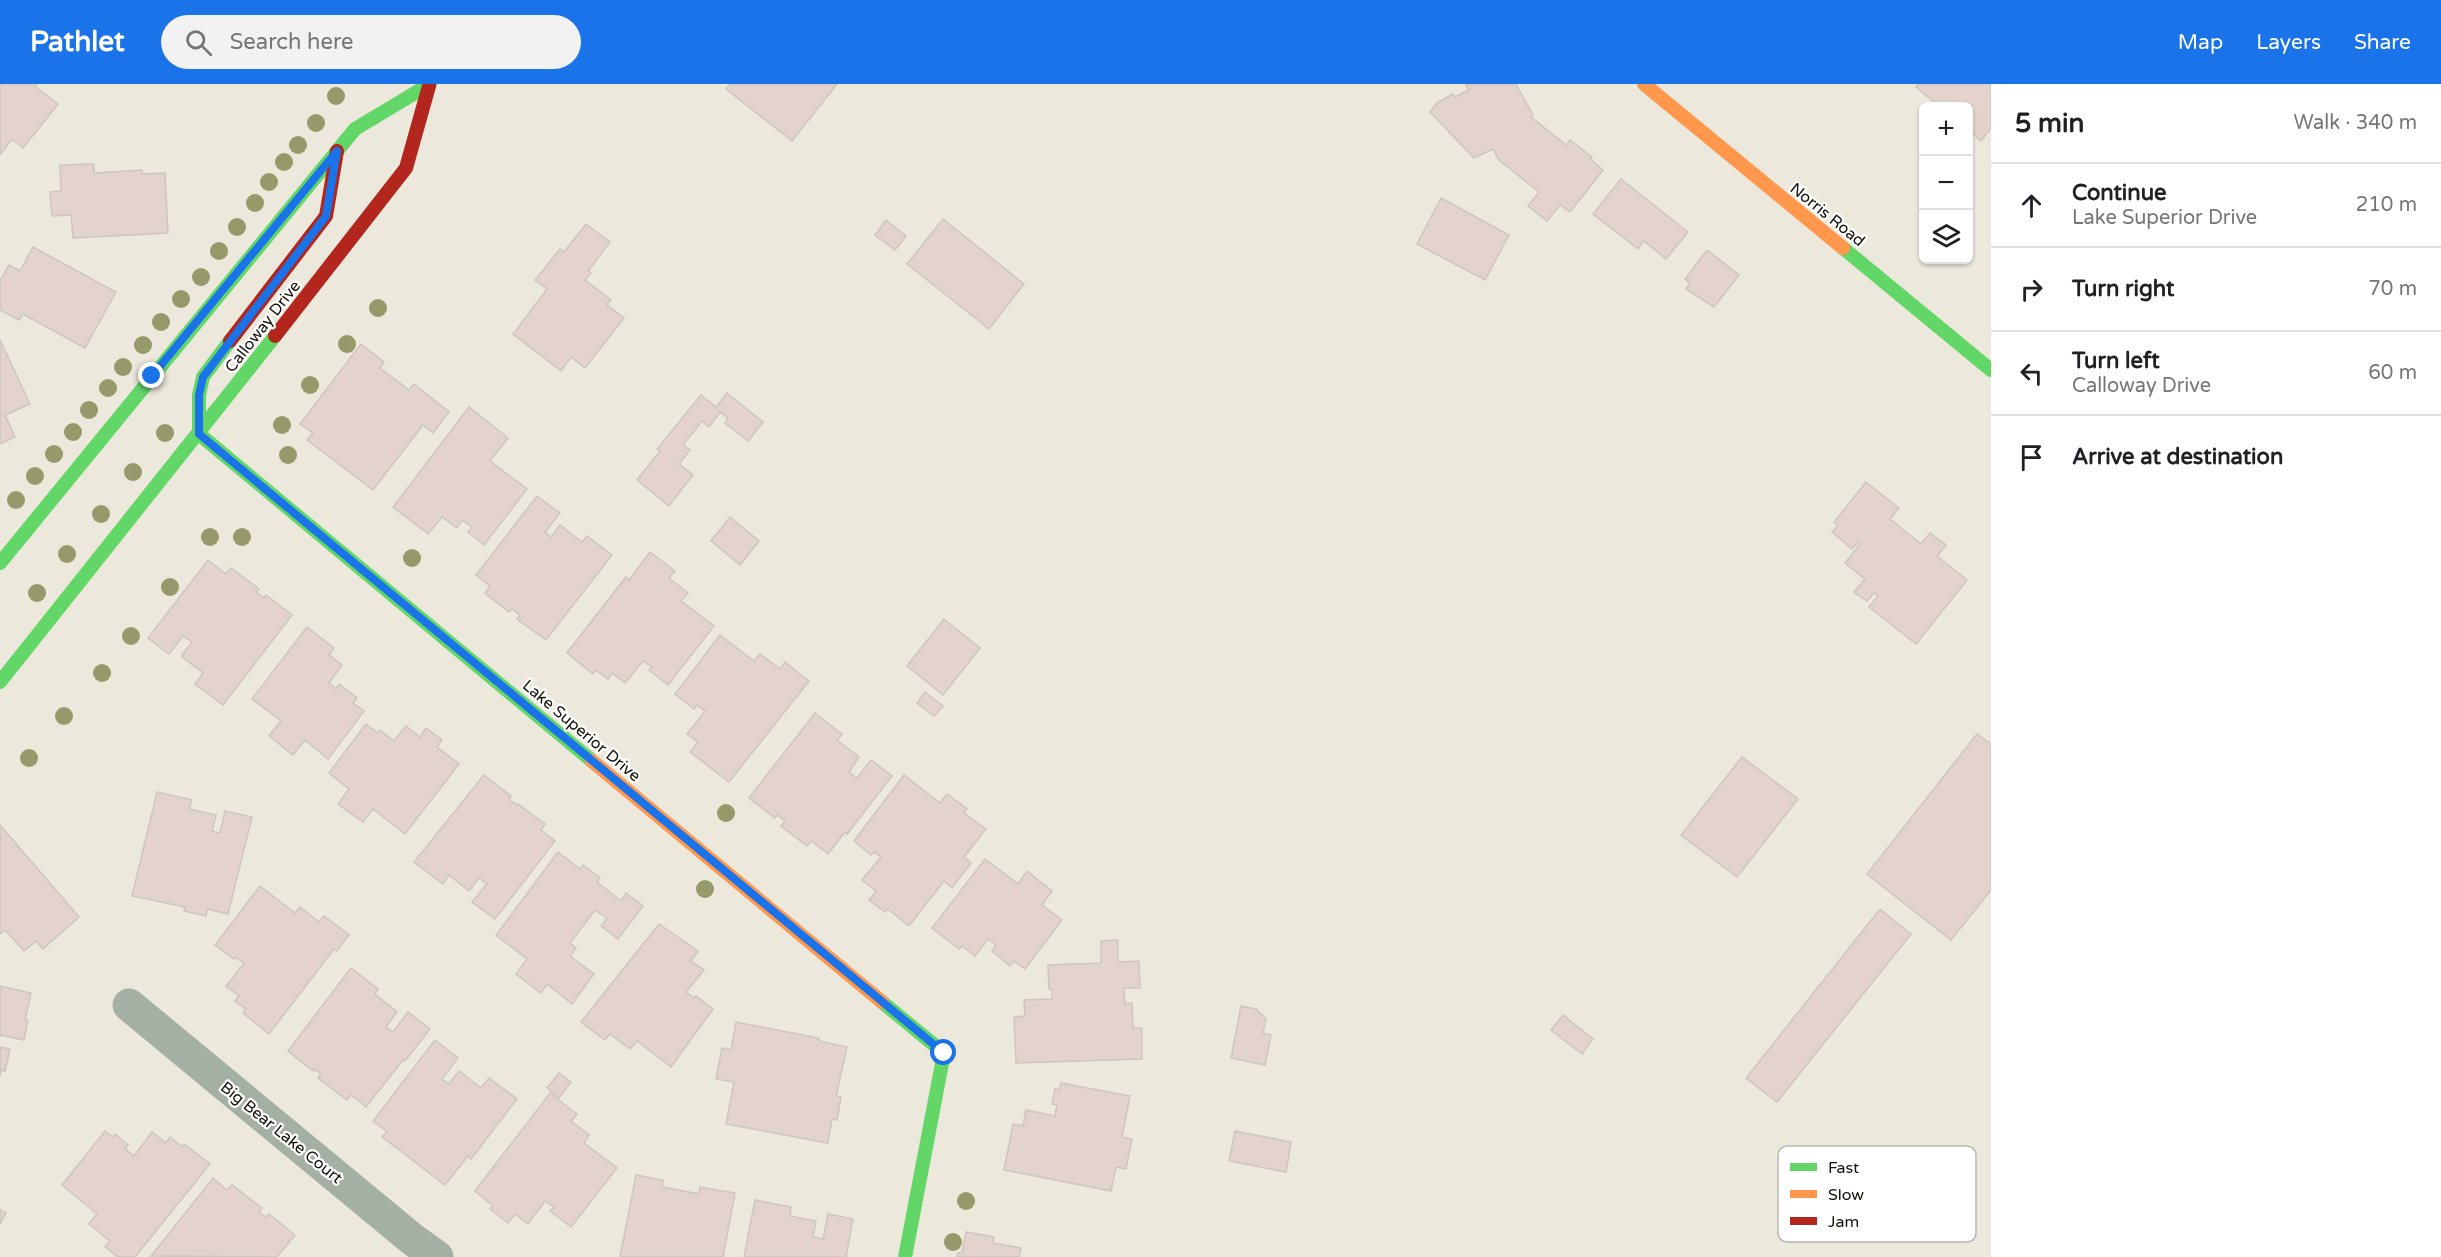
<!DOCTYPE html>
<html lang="en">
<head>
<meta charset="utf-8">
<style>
  :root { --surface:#fff; --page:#f2f2f2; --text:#202124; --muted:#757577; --line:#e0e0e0; --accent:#1a73e8 }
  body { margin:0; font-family:"Varela Round",sans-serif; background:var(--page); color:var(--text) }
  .controls { position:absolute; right:18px; top:18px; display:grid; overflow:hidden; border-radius:9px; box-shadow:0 2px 4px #0004 }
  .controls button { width:54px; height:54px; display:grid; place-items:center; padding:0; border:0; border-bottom:2px solid var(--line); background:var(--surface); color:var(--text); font:30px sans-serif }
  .stop { position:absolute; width:18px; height:18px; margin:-14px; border:4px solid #1a73e8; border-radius:50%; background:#fff }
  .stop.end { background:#1a73e8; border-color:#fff; box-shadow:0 2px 6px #0008 }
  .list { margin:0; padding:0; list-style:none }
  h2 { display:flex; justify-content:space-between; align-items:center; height:78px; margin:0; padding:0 24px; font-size:26px }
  h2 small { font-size:20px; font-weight:400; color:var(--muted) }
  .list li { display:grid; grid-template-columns:39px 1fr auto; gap:18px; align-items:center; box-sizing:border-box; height:84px; padding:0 24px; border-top:2px solid var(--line) }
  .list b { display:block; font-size:22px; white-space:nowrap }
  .list p { margin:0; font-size:20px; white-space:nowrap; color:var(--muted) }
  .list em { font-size:20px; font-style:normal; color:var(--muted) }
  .icon { flex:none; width:33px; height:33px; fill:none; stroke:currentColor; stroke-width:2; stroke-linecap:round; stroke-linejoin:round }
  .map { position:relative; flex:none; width:1991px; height:1173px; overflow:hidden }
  header { display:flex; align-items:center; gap:36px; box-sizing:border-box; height:84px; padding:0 30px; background:var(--accent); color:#fff }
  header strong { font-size:28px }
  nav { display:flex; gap:33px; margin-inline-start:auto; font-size:21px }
  .search { width:420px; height:54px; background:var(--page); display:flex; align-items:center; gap:15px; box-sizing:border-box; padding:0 21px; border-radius:33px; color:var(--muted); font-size:22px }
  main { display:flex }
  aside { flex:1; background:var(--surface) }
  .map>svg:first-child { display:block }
  .building { fill:#e3d3cc; stroke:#cdc6c0; stroke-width:1.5 }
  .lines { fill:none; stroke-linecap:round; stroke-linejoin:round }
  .street { stroke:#a5b0a5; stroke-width:33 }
  .fast { stroke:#63d668; stroke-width:14 }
  .slow { stroke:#ff974d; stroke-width:14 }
  .jam { stroke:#b3261e; stroke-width:14 }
  .tree { fill:#96996a }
  .route { stroke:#1a73e8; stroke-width:8 }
  .labels { text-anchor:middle; stroke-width:4.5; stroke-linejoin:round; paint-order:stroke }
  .street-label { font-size:16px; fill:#131008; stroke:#fff }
  .key { fill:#fff; stroke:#b8b7b5; stroke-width:1.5 }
  .key-label { font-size:16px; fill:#131008 }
</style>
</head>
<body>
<header>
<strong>Pathlet</strong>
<div class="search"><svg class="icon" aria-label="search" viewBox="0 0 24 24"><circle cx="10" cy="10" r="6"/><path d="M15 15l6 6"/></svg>Search here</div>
<nav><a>Map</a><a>Layers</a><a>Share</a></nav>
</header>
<main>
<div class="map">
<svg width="1991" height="1173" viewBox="0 0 1991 1173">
  <rect width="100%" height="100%" fill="#ece8dc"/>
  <g class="building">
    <path d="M0 0H37L35 2 58 20 23 64 12 55 0 71Z"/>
    <path d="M730 0H837L792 57 726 5Z"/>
    <path d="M1468 0H1516L1533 31 1531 33 1566 61 1570 56 1592 73 1590 75 1603 86 1570 128 1560 121 1547 137 1528 122 1539 108 1499 76 1493 65 1474 74 1430 28 1438 18 1453 10 1455 13 1469 6 1466 1Z"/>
    <path d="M1918 0H1991V44L1981 57 1968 46V22H1939L1916 3Z"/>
    <path d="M94 80V89L142 86V90L165 89 168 149 73 154 71 131 52 132 50 108 61 107 60 81Z"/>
    <path d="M1621 95 1688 148 1666 175 1644 157 1638 165 1593 130Z"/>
    <path d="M1441 114 1509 151 1485 196 1417 160Z"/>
    <path d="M943 135 1024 200 989 245 907 180Z"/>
    <path d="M886 136 906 152 895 166 875 151Z"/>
    <path d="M586 140 610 158 588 187 591 189 585 196 611 216 607 221 624 234 585 284 571 273 561 287 513 250 547 205 535 196 560 165 564 168Z"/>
    <path d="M33 163 116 208 85 264 23 230 19 236 0 226V197L9 181 20 187Z"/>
    <path d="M1707 166 1739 191 1714 223 1686 205 1690 199 1685 195Z"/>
    <path d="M0 256 30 320 5 331 15 353 0 360Z"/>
    <path d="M361 260 384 278 380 284 409 306 414 300 449 328 433 349 423 341 373 406 307 356 313 349 300 340Z"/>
    <path d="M727 309 763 338 748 357 725 339 728 334 720 328 709 343 702 337 683 361 690 366 679 380 693 391 669 422 637 396 660 367 657 365 701 311 716 323Z"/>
    <path d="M469 323 508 354 490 377 527 405 484 461 468 448 472 443 462 436 457 444 442 433 428 450 393 423Z"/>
    <path d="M1866 398 1899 424 1890 435 1921 460 1930 449 1946 461 1937 472 1967 496 1916 560 1869 523 1878 512 1874 509 1867 517 1854 508 1865 495 1845 479 1861 459 1859 457 1852 465 1832 448 1838 441 1834 438Z"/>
    <path d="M537 412 560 429 545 448 551 453 560 441 582 458 587 452 612 471 546 556 517 535 520 531 512 525 509 528 485 509 490 502 476 491Z"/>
    <path d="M730 433 759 457 740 481 711 457Z"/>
    <path d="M650 468 675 487 669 494 688 509 681 517 714 542 668 601 649 586 652 583 643 577 625 599 612 589 608 595 596 586 593 590 567 569 626 493 629 496Z"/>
    <path d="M208 476 226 490 231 484 259 505 256 508 264 514 266 511 292 531 223 621 195 600 203 589 181 572 192 558 183 552 169 570 148 554Z"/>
    <path d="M944 535 980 564 943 611 907 582Z"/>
    <path d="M307 543 334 564 329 571 342 581 329 599 336 605 339 600 357 614 353 619 364 627 328 675 305 656 293 671 269 652 281 637 252 615Z"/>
    <path d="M720 551 754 577 760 570 780 585 785 578 809 597 729 698 690 668 698 658 687 650 705 627 697 621 694 625 675 610Z"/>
    <path d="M925 608 943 622 934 632 917 619Z"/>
    <path d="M815 629 842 650 837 656 859 673 849 688 857 694 871 676 892 692 847 750 845 748 828 770 811 757 807 762 781 742 785 737 777 731 775 734 749 714Z"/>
    <path d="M366 640 378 649 380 646 394 657 406 642 420 653 426 644 442 656 437 663 459 680 405 750 373 725 363 738 338 720 349 705 329 689Z"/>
    <path d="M1977 650 1991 660V806L1951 856 1867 790Z"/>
    <path d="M1742 673 1798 715 1737 793 1681 751Z"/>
    <path d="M484 691 511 712 509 715 517 721 518 720 545 740 541 746 555 757 495 835 472 818 487 800 479 794 469 807 449 791 443 800 414 778Z"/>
    <path d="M904 691 940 719 947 710 967 725 964 729 986 745 964 773 971 779 952 804 944 797 909 842 888 825 885 828 869 816 876 807 862 796 881 773 874 768 871 771 854 757Z"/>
    <path d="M157 708 192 716 189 725 216 731 212 747 220 749 225 727 252 733 228 830 207 825 206 832 184 827 185 823 132 812Z"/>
    <path d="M0 741 79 833 43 865 36 857 24 867 5 846 0 850Z"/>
    <path d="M558 768 580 785 583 781 600 794 597 798 621 817 626 809 643 822 618 855 601 842 607 834 595 826 570 859 576 864 570 872 594 890 572 920 547 900 541 909 516 890 527 875 496 851Z"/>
    <path d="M985 775 1018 800 1027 787 1052 807 1042 821 1062 836 1025 885 1014 877 1010 882 992 867 996 861 988 855 975 872 962 862 959 865 932 844Z"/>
    <path d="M260 802 295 829 300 823 319 838 324 832 349 851 337 867 334 865 269 950 243 929 246 925 235 917 239 912 226 902 244 879 235 873 234 875 215 861Z"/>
    <path d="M1880 825 1911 850 1777 1018 1746 994Z"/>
    <path d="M659 840 698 867 691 877 704 886 686 908 694 914 696 912 713 925 671 983 637 957 630 965 610 950 605 956 581 938Z"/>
    <path d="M1118 856V878L1139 877 1140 904H1124L1125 920 1132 919 1133 944H1142V975L1016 979 1014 933 1025 932 1024 916 1052 915V905H1049L1048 881 1101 879V857Z"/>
    <path d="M351 884 378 905 375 910 397 928 386 943 393 948 408 928 430 945 405 977 403 976 366 1023 351 1011 347 1016 318 994 321 989 314 985 313 987 288 967Z"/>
    <path d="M0 902 31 909 25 936H28L24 956 1 951 0 953Z"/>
    <path d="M1241 922 1256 925 1266 935 1263 949 1271 951 1265 981 1231 974Z"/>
    <path d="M1563 931 1593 955 1582 970 1551 946Z"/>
    <path d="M736 938 819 954V957L847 963 836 1012 841 1013 837 1036 832 1035 828 1059 726 1040 734 998 716 995 722 964 731 966Z"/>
    <path d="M435 956 458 974 442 995 449 1000 459 987 481 1004 489 994 517 1015 471 1075 468 1072 445 1101 382 1053 387 1048 373 1037Z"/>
    <path d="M0 963 10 965 5 987 1 986 0 992Z"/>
    <path d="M559 989 571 998 559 1014 547 1004Z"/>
    <path d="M1061 999 1130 1012 1122 1053 1132 1055 1126 1085 1116 1083 1111 1107 1004 1086 1013 1040 1023 1042 1026 1026 1055 1032 1057 1021 1052 1020 1055 1005 1060 1006Z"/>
    <path d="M550 1009 577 1030 571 1037 589 1051 584 1059 617 1084 571 1143 550 1127 554 1123 545 1117 528 1140 515 1130 508 1139 490 1125 493 1122 475 1107Z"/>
    <path d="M105 1047 113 1053 115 1050 128 1061 125 1065 134 1072 152 1048 166 1059 170 1053 182 1063 184 1060 210 1080 135 1173H118L105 1163 110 1157 89 1140 97 1130 62 1101Z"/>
    <path d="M1235 1047 1291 1058 1286 1088 1229 1077Z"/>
    <path d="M636 1091 663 1096 662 1103 699 1110 700 1103 735 1109 723 1173H620Z"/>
    <path d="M213 1094 227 1106 232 1101 262 1124 259 1128 266 1133 269 1130 295 1151 277 1173 151 1172Z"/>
    <path d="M755 1116 791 1123 790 1132 816 1137 813 1153 823 1155 828 1130 853 1135 846 1173H744Z"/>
    <path d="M0 1125 6 1129 0 1140Z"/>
    <path d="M966 1148 994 1153 993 1159 1021 1164 1019 1173H957L958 1169H962Z"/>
  </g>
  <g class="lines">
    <path class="street" d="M129 921 412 1155 437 1173"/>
    <g class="fast">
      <path d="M1843 164 1991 286"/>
      <path d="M230 257 203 293 199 311V350L592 677"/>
      <path d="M0 479 355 45 430 0"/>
      <path d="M0 598 275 252"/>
      <path d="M882 918 944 969 905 1173"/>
    </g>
    <g class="slow">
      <path d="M1644 0 1843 164"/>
      <path d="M592 677 882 918"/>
    </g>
    <g class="jam">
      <path d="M275 252 406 84 429 2"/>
      <path d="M230 257 326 132 337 67"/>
    </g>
  </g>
  <g class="tree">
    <circle cx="336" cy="12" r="9"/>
    <circle cx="316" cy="39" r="9"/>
    <circle cx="298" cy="61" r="9"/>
    <circle cx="284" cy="78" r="9"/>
    <circle cx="269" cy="98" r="9"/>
    <circle cx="255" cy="119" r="9"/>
    <circle cx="237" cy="143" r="9"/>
    <circle cx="219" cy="167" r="9"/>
    <circle cx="201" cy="193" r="9"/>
    <circle cx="181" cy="215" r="9"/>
    <circle cx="378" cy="224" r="9"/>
    <circle cx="161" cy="238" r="9"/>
    <circle cx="347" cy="260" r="9"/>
    <circle cx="143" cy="261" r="9"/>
    <circle cx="123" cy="283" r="9"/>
    <circle cx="310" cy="301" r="9"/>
    <circle cx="108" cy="304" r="9"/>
    <circle cx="89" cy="326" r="9"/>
    <circle cx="282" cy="341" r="9"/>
    <circle cx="73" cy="348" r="9"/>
    <circle cx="165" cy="349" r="9"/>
    <circle cx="54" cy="370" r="9"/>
    <circle cx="288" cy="371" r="9"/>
    <circle cx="133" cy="388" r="9"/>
    <circle cx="35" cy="392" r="9"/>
    <circle cx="16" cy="416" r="9"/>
    <circle cx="101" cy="430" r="9"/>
    <circle cx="210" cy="453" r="9"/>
    <circle cx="242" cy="453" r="9"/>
    <circle cx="67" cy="470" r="9"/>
    <circle cx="412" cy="474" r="9"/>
    <circle cx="170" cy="503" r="9"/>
    <circle cx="37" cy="509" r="9"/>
    <circle cx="131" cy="552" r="9"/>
    <circle cx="102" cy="589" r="9"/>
    <circle cx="64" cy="632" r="9"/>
    <circle cx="29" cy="674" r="9"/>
    <circle cx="726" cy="729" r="9"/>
    <circle cx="705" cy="805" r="9"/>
    <circle cx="966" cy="1117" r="9"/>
    <circle cx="953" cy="1158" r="9"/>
  </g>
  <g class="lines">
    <path class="route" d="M152 292 337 67 326 132 203 293 199 311V350L944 969"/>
  </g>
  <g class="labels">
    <g class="street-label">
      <text transform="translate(1828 130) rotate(39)" y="6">Norris Road</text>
      <text transform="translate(262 242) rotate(-52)" y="6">Calloway Drive</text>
      <text transform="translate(582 646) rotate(40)" y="6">Lake Superior Drive</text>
      <text transform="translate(282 1048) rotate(39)" y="6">Big Bear Lake Court</text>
    </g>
  </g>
  <rect x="1778" y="1062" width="198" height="96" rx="9" class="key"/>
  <rect x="1790" y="1079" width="27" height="8" fill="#63d668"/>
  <rect x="1790" y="1106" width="27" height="8" fill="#ff974d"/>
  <rect x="1790" y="1133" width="27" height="8" fill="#b3261e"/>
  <g class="key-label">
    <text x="1828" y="1089">Fast</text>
    <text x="1828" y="1116">Slow</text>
    <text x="1828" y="1143">Jam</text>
  </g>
</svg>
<div class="controls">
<button>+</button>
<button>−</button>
<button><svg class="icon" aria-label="layers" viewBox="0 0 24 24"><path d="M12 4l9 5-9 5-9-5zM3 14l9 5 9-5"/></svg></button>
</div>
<div class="stop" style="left:944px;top:969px"></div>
<div class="stop end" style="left:152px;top:292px"></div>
</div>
<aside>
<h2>5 min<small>Walk · 340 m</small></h2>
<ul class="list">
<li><svg class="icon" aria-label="ahead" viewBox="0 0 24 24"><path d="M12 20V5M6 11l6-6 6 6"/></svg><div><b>Continue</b><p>Lake Superior Drive</p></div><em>210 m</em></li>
<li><svg class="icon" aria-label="right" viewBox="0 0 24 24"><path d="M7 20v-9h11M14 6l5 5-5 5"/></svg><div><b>Turn right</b></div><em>70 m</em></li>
<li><svg class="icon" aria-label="left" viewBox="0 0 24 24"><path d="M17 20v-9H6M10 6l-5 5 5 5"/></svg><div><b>Turn left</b><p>Calloway Drive</p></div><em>60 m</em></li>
<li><svg class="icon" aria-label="arrive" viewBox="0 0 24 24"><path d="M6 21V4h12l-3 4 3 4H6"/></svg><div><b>Arrive at destination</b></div></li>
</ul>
</aside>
</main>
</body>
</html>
